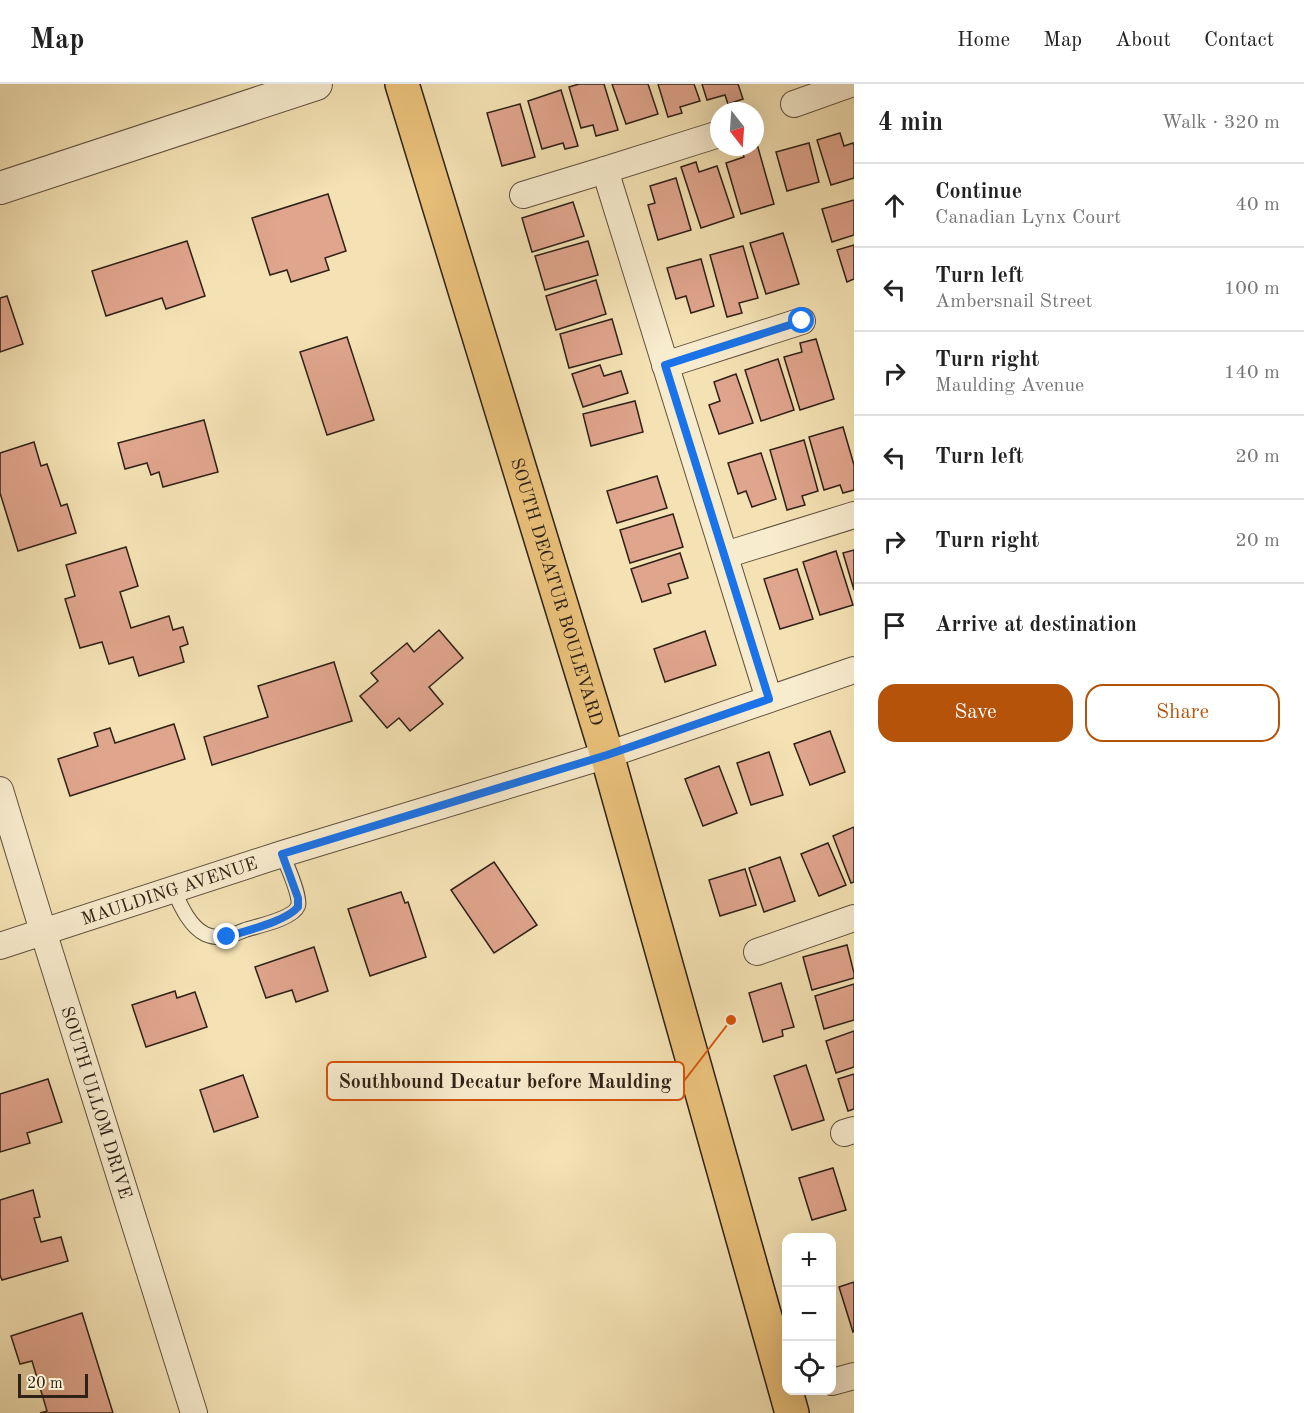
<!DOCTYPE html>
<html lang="en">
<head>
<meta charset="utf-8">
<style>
  :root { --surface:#fff; --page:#f2f2f2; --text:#222; --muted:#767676; --line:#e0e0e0; --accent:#b45309 }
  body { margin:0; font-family:"Old Standard TT",serif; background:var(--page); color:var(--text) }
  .controls { position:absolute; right:18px; bottom:18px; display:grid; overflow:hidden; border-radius:12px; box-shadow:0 6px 24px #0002 }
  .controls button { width:54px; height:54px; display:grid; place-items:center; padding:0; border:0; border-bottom:2px solid var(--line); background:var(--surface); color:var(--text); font:30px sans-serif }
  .compass { position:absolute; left:710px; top:18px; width:54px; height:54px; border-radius:50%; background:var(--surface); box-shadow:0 6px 24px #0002; rotate:163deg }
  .scale { position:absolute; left:18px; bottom:15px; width:70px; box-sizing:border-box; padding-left:6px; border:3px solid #2e2116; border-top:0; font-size:16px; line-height:21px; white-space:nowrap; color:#2e2116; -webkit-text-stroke:4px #f8ecce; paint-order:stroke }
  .stop { position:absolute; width:18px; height:18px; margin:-14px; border:4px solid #1a73e8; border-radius:50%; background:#fff }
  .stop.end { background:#1a73e8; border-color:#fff; box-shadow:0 2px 6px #0008 }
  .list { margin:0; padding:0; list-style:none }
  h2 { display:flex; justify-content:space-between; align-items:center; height:78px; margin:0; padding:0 24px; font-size:26px }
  h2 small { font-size:20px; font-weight:400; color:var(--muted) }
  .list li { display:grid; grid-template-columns:39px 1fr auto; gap:18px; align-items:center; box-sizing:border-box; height:84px; padding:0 24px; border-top:2px solid var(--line) }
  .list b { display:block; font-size:22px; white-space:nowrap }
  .list p { margin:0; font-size:20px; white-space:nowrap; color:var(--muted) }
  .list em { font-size:20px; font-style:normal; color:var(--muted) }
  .actions { display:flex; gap:12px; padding:18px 24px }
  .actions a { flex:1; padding:14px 0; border:2px solid var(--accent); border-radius:18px; text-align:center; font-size:21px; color:var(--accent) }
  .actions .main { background:var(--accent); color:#fff }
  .icon { flex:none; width:33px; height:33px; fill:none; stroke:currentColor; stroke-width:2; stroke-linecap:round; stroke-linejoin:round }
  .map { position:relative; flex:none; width:854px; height:1329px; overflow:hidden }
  header { display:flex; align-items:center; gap:36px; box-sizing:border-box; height:84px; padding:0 30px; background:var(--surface); border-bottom:2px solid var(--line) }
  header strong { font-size:28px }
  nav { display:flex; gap:33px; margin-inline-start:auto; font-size:21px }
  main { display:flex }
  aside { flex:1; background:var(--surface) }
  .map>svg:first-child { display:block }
  .building { fill:#e0a58d; stroke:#2e2116; stroke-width:1.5 }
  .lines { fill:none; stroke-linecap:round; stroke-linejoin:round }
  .service-casing { stroke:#60513e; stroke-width:16 }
  .minor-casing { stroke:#60513e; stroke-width:28 }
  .tertiary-casing { stroke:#60513e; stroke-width:34 }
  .primary-casing { stroke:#2e2116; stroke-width:36 }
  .service { stroke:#f8ecce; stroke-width:14 }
  .minor { stroke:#f8ecce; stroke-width:26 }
  .tertiary { stroke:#f8ecce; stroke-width:32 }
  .primary { stroke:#eac17a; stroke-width:33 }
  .route { stroke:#1a73e8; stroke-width:8 }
  .labels { text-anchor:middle; stroke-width:6; stroke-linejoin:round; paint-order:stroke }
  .street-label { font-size:18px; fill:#2e2116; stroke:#f8ecce }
  .leader { fill:none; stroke:#d5530d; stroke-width:2 }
  .callout-dot { fill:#d5530d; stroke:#f8ecce; stroke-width:2 }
  .callout { fill:#f8ecce; stroke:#d5530d; stroke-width:2 }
  .callout-label { font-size:20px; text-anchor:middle; font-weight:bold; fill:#2e2116 }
</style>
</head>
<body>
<header>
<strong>Map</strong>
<nav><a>Home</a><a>Map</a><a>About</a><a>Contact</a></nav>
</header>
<main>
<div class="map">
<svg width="854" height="1329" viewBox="0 0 854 1329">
  <rect width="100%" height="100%" fill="#f4e2b4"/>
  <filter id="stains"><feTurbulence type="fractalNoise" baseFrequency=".00333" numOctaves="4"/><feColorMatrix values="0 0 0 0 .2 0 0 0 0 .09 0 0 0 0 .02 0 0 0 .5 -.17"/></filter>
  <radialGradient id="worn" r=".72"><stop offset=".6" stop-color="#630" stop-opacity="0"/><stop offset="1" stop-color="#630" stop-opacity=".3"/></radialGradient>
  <g class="building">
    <path d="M579 0H604L618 46 596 52 593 41 581 44 569 3Z"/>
    <path d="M612 0H648L658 30 626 40Z"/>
    <path d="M658 0H694L700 17 680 23 682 29 668 33Z"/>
    <path d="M702 0H738L743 15 728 20 725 11 707 16Z"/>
    <path d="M561 6 578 62 565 65 563 59 542 65 528 17Z"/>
    <path d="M520 20 535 73 502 82 487 29Z"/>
    <path d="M840 49 844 62 853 59 854 62V94L831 101 817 56Z"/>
    <path d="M809 59 819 98 787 107 776 68Z"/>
    <path d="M755 60H757L774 120 741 130 726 79 744 73 741 64 755 63Z"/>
    <path d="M696 78 699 88 717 82 734 133 701 144 681 83Z"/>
    <path d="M676 94 691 146 658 156 648 121 655 119 650 102Z"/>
    <path d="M328 110 346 167 325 174 329 186 291 198 287 186 270 191 252 134Z"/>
    <path d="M854 116V151L832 158 822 125Z"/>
    <path d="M573 118 584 152 532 168 522 134Z"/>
    <path d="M783 149 799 200 766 210 750 159Z"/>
    <path d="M187 157 205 212 166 225 162 214 106 232 92 187Z"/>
    <path d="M588 157 598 191 545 206 535 172Z"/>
    <path d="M854 161V195L847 198 837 166Z"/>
    <path d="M743 162 758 214 739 219 742 229 727 233 710 171Z"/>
    <path d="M701 175 714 222 691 229 686 212 676 215 667 184Z"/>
    <path d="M596 196 606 230 556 246 546 212Z"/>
    <path d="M7 212 23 260 0 268V214Z"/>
    <path d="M612 235 622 270 569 284 560 250Z"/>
    <path d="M347 253 374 336 327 351 300 268Z"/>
    <path d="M816 255 834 315 800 326 784 273 802 268 800 259Z"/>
    <path d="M778 275 794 326 761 337 745 286Z"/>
    <path d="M600 281 604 292 621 287 628 309 583 323 572 290Z"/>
    <path d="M736 290 753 339 719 350 709 321 720 317 714 298Z"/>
    <path d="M635 317 643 348 591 362 583 330Z"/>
    <path d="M204 336 218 388 163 403 159 388 151 391 147 379 125 385 118 359Z"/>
    <path d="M843 343 854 381V406L843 409 840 401 824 406 809 353Z"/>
    <path d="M804 356 818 407 802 412 805 421 787 426 770 366Z"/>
    <path d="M34 358 41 382 47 380 61 422 67 420 76 449 18 467 0 409V369Z"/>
    <path d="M761 369 776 415 752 423 746 407 738 410 728 379Z"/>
    <path d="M657 392 667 424 617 439 607 407Z"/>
    <path d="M673 430 683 463 630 479 620 446Z"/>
    <path d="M126 463 138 502 120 508 131 544 169 532 173 546 183 543 188 560 180 563 184 578 139 592 133 573 109 580 102 558 80 564 65 515 75 512 66 481Z"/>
    <path d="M854 466V506L843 469Z"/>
    <path d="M836 467 853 521 820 531 803 478Z"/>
    <path d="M680 469 688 494 668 500 671 509 642 518 631 485Z"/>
    <path d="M797 485 813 535 780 545 764 495Z"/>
    <path d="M439 546 463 574 429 603 443 620 410 647 399 634 387 644 360 612 378 597 371 589 407 559 414 568Z"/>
    <path d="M705 547 716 581 665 598 654 565Z"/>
    <path d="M334 578 352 637 212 681 204 653 268 633 258 602Z"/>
    <path d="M174 640 185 675 70 712 58 675 98 662 94 649 110 644 115 659Z"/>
    <path d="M830 647 845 688 810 701 794 660Z"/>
    <path d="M769 668 783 711 751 721 737 679Z"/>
    <path d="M719 682 737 729 703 742 685 695Z"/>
    <path d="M854 743V798L851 799 833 752Z"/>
    <path d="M828 759 846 801 819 812 801 770Z"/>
    <path d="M780 773 795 817 764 828 749 784Z"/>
    <path d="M494 778 537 841 494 869 451 806Z"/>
    <path d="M745 785 756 821 720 832 709 796Z"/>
    <path d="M401 808 405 819 408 818 426 873 370 892 348 825Z"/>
    <path d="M847 861 854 889V894L812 906 803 873Z"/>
    <path d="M314 863 328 907 296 918 292 906 266 914 255 883Z"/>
    <path d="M781 899 794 943 782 946 783 952 763 958 749 909Z"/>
    <path d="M854 900V936L824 945 815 912Z"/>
    <path d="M175 907 177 914 195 908 207 943 146 963 132 921Z"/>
    <path d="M854 947V983L836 989 826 957Z"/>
    <path d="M806 981 824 1036 792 1046 774 992Z"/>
    <path d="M854 990V1025L848 1027 838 995Z"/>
    <path d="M243 991 258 1033 214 1048 200 1006Z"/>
    <path d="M48 995 62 1038 27 1049 30 1059 0 1068V1010Z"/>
    <path d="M833 1084 846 1126 812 1136 799 1094Z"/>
    <path d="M33 1106 40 1133 34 1134 41 1158 61 1153 68 1177 2 1196 0 1191V1116Z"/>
    <path d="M854 1198V1247L853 1248 839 1203Z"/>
    <path d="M82 1229 113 1329H40L47 1327 32 1277 20 1280 11 1252Z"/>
  </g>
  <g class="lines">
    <defs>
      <path id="service" d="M173 805C180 820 189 842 205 850 210 852 217 854 223 853 230 853 237 849 245 846 257 842 293 835 298 822 302 815 286 779 282 770"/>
      <g id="minor">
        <path d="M794 20 850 0"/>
        <path d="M605 86 769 615"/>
        <path d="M523 111 605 86 719 50"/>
        <path d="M665 281 802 237"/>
        <path d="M725 471 854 431"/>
        <path id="s1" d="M0 706 43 847 194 1329"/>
        <path id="s2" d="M0 862 282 770 607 671 854 586"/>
        <path d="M757 868 854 834"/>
        <path d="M844 1049 854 1046"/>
        <path d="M832 1298 854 1292"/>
      </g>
      <path id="tertiary" d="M0 104 316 0"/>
      <g id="primary">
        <path id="s3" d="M402 0 607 671 792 1329"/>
      </g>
    </defs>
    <use href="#service" class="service-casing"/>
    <use href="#minor" class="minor-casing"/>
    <use href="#tertiary" class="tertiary-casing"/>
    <use href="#primary" class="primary-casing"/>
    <use href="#service" class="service"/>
    <use href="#minor" class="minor"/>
    <use href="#tertiary" class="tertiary"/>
    <use href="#primary" class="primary"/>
  </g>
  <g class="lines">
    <path class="route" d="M227 853C247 846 285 838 298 823V814L282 770 607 671 769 615 665 281 802 237"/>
  </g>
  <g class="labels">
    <g class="street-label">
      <text dy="6" stroke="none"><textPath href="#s3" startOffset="531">SOUTH DECATUR BOULEVARD</textPath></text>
      <text dy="6" stroke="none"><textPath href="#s2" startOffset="178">MAULDING AVENUE</textPath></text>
      <text dy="6" stroke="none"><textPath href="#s1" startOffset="327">SOUTH ULLOM DRIVE</textPath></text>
    </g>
  </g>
  <path class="leader" d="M731 936L684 997"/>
  <circle class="callout-dot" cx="731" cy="936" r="6"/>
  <rect class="callout" x="327" y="978" width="357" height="38" rx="6"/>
  <g class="callout-label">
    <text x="505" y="1004">Southbound Decatur before Maulding</text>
  </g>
  <rect width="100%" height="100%" filter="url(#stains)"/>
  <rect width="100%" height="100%" fill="url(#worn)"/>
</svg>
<div class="controls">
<button>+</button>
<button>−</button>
<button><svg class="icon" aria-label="locate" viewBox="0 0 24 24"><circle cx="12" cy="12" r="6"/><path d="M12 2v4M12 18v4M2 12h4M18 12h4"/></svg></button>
</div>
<svg class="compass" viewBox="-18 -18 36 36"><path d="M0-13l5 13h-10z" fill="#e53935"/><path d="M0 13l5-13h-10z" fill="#767676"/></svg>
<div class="scale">20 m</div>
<div class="stop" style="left:802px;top:237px"></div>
<div class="stop end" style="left:227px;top:853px"></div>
</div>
<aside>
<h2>4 min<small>Walk · 320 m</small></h2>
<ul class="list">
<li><svg class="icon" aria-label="ahead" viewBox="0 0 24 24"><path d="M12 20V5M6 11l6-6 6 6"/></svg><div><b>Continue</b><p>Canadian Lynx Court</p></div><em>40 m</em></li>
<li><svg class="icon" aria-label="left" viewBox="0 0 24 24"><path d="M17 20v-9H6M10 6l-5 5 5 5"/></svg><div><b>Turn left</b><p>Ambersnail Street</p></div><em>100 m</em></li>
<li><svg class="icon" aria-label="right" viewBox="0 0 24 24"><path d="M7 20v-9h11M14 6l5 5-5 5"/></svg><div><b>Turn right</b><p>Maulding Avenue</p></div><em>140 m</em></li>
<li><svg class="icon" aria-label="left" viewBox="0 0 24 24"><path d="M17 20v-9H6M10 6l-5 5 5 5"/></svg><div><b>Turn left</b></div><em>20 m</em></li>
<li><svg class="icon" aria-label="right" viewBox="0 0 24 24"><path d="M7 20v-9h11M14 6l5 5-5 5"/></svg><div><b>Turn right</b></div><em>20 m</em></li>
<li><svg class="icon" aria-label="arrive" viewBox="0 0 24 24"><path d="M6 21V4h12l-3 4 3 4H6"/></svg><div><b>Arrive at destination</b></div></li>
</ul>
<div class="actions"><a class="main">Save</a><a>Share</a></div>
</aside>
</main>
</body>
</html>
